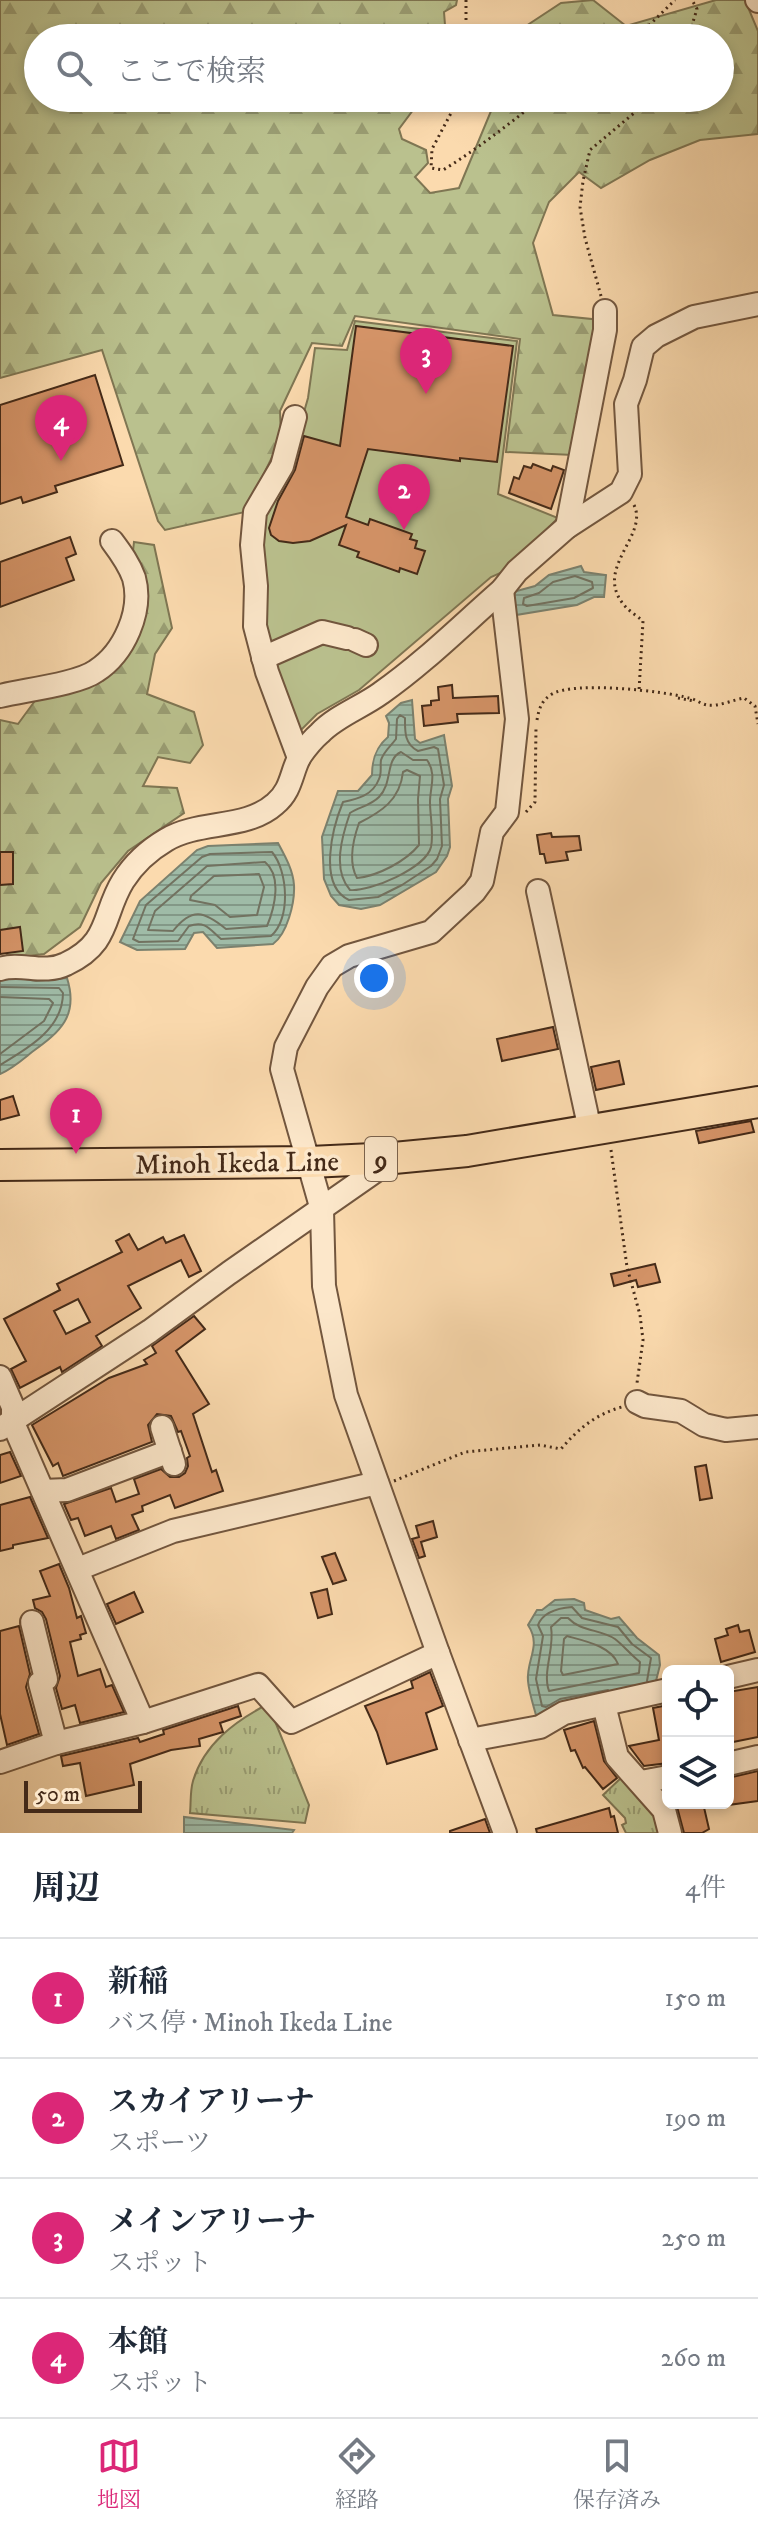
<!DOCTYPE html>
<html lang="ja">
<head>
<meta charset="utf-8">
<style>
  :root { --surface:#fff; --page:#f6f6f7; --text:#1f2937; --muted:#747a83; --line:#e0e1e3; --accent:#db2777 }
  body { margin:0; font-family:"IM FELL DW Pica","Noto Serif JP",serif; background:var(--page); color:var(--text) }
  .controls { position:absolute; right:24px; bottom:24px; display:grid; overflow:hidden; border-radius:12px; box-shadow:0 4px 12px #0003 }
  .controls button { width:72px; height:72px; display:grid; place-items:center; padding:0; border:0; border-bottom:2px solid var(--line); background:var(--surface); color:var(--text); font:40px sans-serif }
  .scale { position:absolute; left:24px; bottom:20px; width:118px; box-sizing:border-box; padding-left:8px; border:4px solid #442a18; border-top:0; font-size:22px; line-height:28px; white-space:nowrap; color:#442a18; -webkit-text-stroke:6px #fce7ca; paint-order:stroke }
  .you { position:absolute; left:374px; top:978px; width:28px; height:28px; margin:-20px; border:6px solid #fff; border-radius:50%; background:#1a73e8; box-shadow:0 0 0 12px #1a73e833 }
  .badge { display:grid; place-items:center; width:52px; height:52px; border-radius:50%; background:var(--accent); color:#fff; font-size:26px; font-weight:700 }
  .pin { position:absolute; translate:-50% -66px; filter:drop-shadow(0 2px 4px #0008) }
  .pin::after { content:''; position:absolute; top:42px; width:28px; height:24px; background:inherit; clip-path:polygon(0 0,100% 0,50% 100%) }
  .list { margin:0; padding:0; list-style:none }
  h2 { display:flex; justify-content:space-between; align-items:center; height:104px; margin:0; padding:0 32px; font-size:34px }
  h2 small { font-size:26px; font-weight:400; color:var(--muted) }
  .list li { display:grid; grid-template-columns:52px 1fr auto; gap:24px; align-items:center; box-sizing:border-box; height:120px; padding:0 32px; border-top:2px solid var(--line) }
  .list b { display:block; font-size:30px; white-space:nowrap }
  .list p { margin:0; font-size:26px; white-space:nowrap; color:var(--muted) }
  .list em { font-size:26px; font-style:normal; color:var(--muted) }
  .icon { flex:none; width:44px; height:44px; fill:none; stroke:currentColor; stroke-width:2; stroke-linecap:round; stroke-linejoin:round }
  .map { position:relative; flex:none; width:758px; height:1833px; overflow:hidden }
  .search { position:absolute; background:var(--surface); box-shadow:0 4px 12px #0003; left:24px; right:24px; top:24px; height:88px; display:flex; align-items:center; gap:20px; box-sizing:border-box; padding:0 28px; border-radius:44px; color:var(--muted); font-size:30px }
  .sheet { height:584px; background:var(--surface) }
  nav { display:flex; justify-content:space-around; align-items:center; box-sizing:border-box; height:112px; border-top:2px solid var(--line); background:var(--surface); font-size:22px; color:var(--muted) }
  nav a { display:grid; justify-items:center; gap:4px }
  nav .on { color:var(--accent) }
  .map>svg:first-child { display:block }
  .grass { fill:#bac18e; stroke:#7f7653; stroke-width:2 }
  .forest { fill:url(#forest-firs); stroke:#7f7653; stroke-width:2 }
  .park { fill:url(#park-tufts); stroke:#7f7653; stroke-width:2 }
  .water { fill:url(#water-rules); stroke:#7b816e; stroke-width:2 }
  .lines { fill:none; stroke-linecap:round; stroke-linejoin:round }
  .shore { stroke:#727260; stroke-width:2 }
  .building { fill:#d59468; stroke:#442a18; stroke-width:2; fill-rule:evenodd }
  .minor-casing { stroke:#72563e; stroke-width:26 }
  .major-casing { stroke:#442a18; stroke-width:34 }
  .path { stroke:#442a18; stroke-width:3; stroke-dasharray:2 4; stroke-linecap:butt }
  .minor { stroke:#fce7ca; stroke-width:22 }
  .major { stroke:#fbdaae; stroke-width:30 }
  .labels { text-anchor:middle; stroke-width:7; stroke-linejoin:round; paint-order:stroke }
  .shield { fill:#fce7ca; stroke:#7b634d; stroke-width:2 }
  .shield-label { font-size:26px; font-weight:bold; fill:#442a18 }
  .street-label { font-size:28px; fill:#442a18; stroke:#fce7ca }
</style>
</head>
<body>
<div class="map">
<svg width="758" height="1833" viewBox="0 0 758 1833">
  <defs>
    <pattern id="forest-firs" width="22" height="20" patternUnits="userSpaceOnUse" patternTransform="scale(2)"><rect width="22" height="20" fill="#bac18e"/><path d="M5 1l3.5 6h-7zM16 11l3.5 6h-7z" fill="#999d73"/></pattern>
    <pattern id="park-tufts" width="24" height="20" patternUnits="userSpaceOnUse" patternTransform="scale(2)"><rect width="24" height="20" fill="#bac18e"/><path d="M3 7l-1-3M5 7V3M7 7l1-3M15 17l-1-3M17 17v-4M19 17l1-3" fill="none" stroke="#999d73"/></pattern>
    <pattern id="water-rules" width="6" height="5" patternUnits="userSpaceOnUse" patternTransform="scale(2)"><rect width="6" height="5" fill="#9fbba7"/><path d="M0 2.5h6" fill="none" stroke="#839887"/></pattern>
  </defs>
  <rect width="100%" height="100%" fill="#fbdaae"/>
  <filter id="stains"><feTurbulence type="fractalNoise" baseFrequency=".0025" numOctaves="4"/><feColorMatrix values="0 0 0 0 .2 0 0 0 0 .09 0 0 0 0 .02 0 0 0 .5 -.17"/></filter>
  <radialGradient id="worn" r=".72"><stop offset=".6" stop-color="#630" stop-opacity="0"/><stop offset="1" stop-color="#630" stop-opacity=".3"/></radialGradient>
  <path class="grass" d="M355 321 517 341 498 494 558 518 505 571 491 577 359 690 317 714 297 734 262 626 260 542 263 517 288 468 308 398 315 348 347 350Z"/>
  <g class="forest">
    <path d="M0 0H457L456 5 444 12 446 38H38V98H422L399 129 402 139 426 150 428 163 415 177 430 193 459 188 496 99 720 98V38H526V26L561 3 593 0 626 26 716 0H745L758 31V134L700 140 650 160 601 188 579 172 549 202 533 243 553 315 601 320 573 455 506 452 520 339 355 316 342 346 312 343 280 411 281 439 245 512 165 530 158 521 102 350 0 378Z"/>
    <path d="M134 542 154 545 172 628 155 654 147 694 194 712 203 745 190 763 158 757 143 786 177 788 184 813 128 851 101 883 80 927 44 954 10 958 0 946V720L18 724 37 698 92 683 143 578 133 551Z"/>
  </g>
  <g class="park">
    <path d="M268 1704 309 1805 305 1823 190 1813C191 1803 190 1791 193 1781 204 1744 235 1721 268 1704Z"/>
    <path d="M622 1777 659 1811 665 1833H626L622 1825 626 1823 625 1818 603 1795Z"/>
  </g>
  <g class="water">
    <path d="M581 566 584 572 606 575 604 597H594L577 605 516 615 513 592 535 586 549 575Z"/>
    <path d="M412 700 415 739 420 743 444 735 452 786 448 799 450 847 447 856 436 872 380 905 361 909 339 905 331 896 324 879 322 837 338 791H358L372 775C372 759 376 747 388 737L389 723 386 716 401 703Z"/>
    <path d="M278 843C285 856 293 870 294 885 295 903 287 934 273 944L217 948 203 932 194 933 185 949 137 950 120 942 140 901 197 850 208 846Z"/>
    <path d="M15 977 36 981 67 978C79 1016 60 1032 32 1052 22 1060 12 1069 0 1074V979Z"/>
    <path d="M574 1599 584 1603 585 1610 611 1619 619 1617 637 1638 659 1655 660 1665 654 1689 537 1719C534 1707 529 1693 528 1681 526 1660 542 1646 528 1625L537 1610H542L555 1600Z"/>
    <path d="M184 1818V1817L294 1830 292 1833H184Z"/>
  </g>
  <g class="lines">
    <g class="shore">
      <path d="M575 576 592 582 593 588 574 598 527 606 523 604 524 598 539 593 553 582Z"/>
      <path d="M400 715 405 718C405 731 404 744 418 751L434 747 438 749 444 785 440 799 442 846 437 859 431 866 402 885 378 897 349 900C317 885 333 826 343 802 358 799 373 795 379 779 382 773 380 766 381 760 384 751 390 747 396 739L397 719Z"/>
      <path d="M401 752 413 760H427C437 774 430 787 430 802 430 816 434 833 431 847 426 868 370 892 350 890 332 870 342 836 350 813 359 807 370 806 379 797 393 783 385 759 401 752Z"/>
      <path d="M407 770 420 776 418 799 419 845C406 861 378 876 357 878 348 862 353 840 359 823 381 812 400 800 403 772Z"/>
      <path d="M272 852C288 871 291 919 271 936L221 939C210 930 206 920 189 926L178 941 139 942 133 939 146 905 202 857 210 854Z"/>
      <path d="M265 862C282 876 275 907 267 926L226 929C204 911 192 907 173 931L148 930 155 911 207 866Z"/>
      <path d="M259 874 264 887 257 915 230 917 215 905 190 900 191 896 214 876Z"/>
      <path d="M0 987 59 988 63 993C63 1029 27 1049 0 1065"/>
      <path d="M0 997 49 999 53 1003 44 1021 0 1054"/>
      <path d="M561 1618H568C581 1632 601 1629 615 1639 624 1646 631 1655 640 1662L639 1673 549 1691C542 1672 555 1648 551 1627Z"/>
      <path d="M567 1636C585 1641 611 1646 618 1664L563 1675 561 1671 564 1639Z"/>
      <path d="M608 1690 560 1699 546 1707 542 1706 536 1679 543 1636 538 1625C543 1612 559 1608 572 1607L582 1618 618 1627 632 1644 651 1658 647 1681"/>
    </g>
  </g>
  <g class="building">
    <path d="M356 326 513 346 497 462 460 458V461L368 449 346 517 368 525 370 519 412 534 410 539 417 541 415 548 425 551 417 574 400 568 399 572 357 557 359 552 339 545 346 525 310 541 293 543 279 541 271 535 269 528 278 501 295 470 304 436 340 446Z"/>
    <path d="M95 375 123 465 55 486 57 492 23 503 21 497 0 504V405Z"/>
    <path d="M533 464 551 471 553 466 564 470 551 509 509 493 514 477 519 479 524 466 531 468Z"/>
    <path d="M70 537 76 554 66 558 74 580 0 607V562Z"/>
    <path d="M452 685 453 698 498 696 499 713 457 714 458 722 424 726 422 706 431 705V701L439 700 438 687Z"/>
    <path d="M551 833 552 837 579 836 581 850 566 852 568 860 546 863 544 854H540L537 835Z"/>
    <path d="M0 852H13V884L0 885Z"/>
    <path d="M20 927 23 951 0 954V930Z"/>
    <path d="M553 1027 558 1049 502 1061 497 1039Z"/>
    <path d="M619 1061 624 1084 596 1090 591 1067Z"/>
    <path d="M13 1096 19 1115 0 1120V1100Z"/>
    <path d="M751 1121 754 1132 699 1143 696 1131Z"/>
    <path d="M129 1234 138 1250 163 1237 166 1243 184 1235 201 1271 189 1277 181 1260 128 1286 141 1308 96 1336 102 1346 62 1372 60 1367 20 1388 11 1369 26 1361 4 1319 60 1290 57 1284 122 1252 116 1241ZM78 1299 90 1322 66 1334 54 1311Z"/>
    <path d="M655 1264 660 1282 638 1287 636 1280 614 1286 611 1274Z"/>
    <path d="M194 1316 205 1329 176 1351 209 1404 193 1414 212 1472 216 1470 223 1491 175 1508 170 1495 142 1506 143 1511 132 1515 139 1530 116 1539 111 1526 85 1536 78 1518 71 1520 64 1504 111 1488 116 1502 139 1494 134 1479 161 1469 170 1477H179L185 1473 188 1466 187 1458 190 1456 181 1431 178 1432 171 1416 157 1414 148 1425 152 1442 63 1476 58 1463 53 1466 32 1425 109 1378 147 1364 144 1360 156 1353 152 1346Z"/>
    <path d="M10 1452 21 1476 0 1483V1455Z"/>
    <path d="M706 1465 712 1498 700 1500 695 1467Z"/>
    <path d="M30 1497 48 1538 13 1545V1548L0 1551V1505Z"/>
    <path d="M433 1521 437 1537 421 1542 425 1556 419 1558 412 1539 419 1537 416 1526Z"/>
    <path d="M335 1553 346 1580 333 1584 322 1557Z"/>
    <path d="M59 1564 69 1588 77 1618 81 1616 86 1633 80 1635 81 1639 70 1642 78 1676 100 1669 106 1687 112 1685 124 1712 80 1723 75 1705 62 1709 56 1688 60 1676 46 1619 42 1612 35 1608 33 1600 50 1596 40 1571Z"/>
    <path d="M327 1589 332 1614 318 1618 311 1593Z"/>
    <path d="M134 1592 143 1612 116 1624 107 1604Z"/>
    <path d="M738 1625 740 1632 749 1630 755 1652 721 1662 715 1639 728 1635 726 1629Z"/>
    <path d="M19 1626 30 1674 26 1687 39 1734 7 1745 0 1714V1631Z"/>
    <path d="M430 1672 443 1706 426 1713 437 1749 387 1764 377 1732 365 1706 413 1688 411 1681Z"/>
    <path d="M758 1687V1737L728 1743V1726L730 1725 728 1692Z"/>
    <path d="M668 1705V1763L644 1766 629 1746 659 1740 653 1708Z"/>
    <path d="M238 1706 241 1716 220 1723 223 1732 199 1739 200 1746 171 1750 130 1764 134 1785 86 1796 80 1763 63 1766 61 1756 138 1738 140 1742 164 1734 163 1730Z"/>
    <path d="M594 1721 604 1761 617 1778 603 1789 585 1767 583 1768 575 1750 571 1751 564 1730Z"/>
    <path d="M758 1771V1801L728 1805V1778Z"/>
    <path d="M676 1803H703L709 1829 702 1833H684Z"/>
    <path d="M609 1808 611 1817 614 1816 618 1833H537L536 1829Z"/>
    <path d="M485 1819 490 1833H450V1831Z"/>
  </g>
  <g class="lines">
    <defs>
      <g id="minor">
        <path d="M757 0 758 1"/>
        <path d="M295 417 282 466 255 512 252 545 256 586 255 626 267 672 299 758"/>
        <path d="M567 527 605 330V311"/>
        <path d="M502 590 517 719 507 812 492 832 482 881 474 892 431 932 349 956 332 966 317 987 286 1047 282 1069 322 1210 324 1286 346 1395 438 1653 505 1833"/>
        <path d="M355 640 366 645"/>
        <path d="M263 658 322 632 347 638"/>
        <path d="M0 696C24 690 78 684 96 671 124 653 143 611 134 578 129 564 121 553 112 541"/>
        <path d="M538 891 590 1130"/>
        <path d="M0 969C21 962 44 975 66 964 111 943 102 915 123 881 133 865 149 850 166 840 199 820 246 830 275 804 292 790 291 772 300 756 305 749 313 739 320 733 336 716 362 707 381 693 424 663 463 624 502 590L517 571 567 527 621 492 630 474 626 404 635 380 643 347 656 336 694 317 758 304"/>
        <path d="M0 1377 13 1407V1423L143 1722"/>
        <path d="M637 1402 645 1406 681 1411 704 1425 726 1430 758 1427"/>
        <path d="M162 1427 174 1464"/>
        <path d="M0 1429 150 1331 229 1273 394 1158"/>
        <path d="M43 1491 67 1490 170 1451"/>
        <path d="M78 1569 173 1531 377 1483"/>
        <path d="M32 1622 46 1679 40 1683 56 1743"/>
        <path d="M728 1677 758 1670"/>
        <path d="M604 1705 617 1757 664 1810 670 1833"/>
        <path d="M470 1740 540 1727 564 1713 668 1690"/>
        <path d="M0 1762 56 1743 143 1722 258 1685 291 1722 438 1653"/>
        <path d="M728 1764 758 1757"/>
        <path d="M641 1782 668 1777"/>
      </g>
      <path id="major" d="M0 1165 310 1162 394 1158 467 1151 758 1102"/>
    </defs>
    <use href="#minor" class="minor-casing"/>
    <use href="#major" class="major-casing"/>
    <g class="path">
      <path d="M466 0V38"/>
      <path d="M636 38 675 0"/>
      <path d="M688 38 697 9 692 0"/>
      <path d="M459 98 432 149 431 168 443 170C479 148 510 123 542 98"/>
      <path d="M601 296 585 238 580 207 583 181 590 150 652 98"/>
      <path d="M634 505C649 536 593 568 624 605 629 611 637 616 643 621L639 691"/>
      <path d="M678 698 694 701"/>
      <path d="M537 720C539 708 542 700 552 694 574 681 664 691 689 698 695 699 701 704 707 705 717 707 733 700 744 698L755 706 758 724"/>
      <path d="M526 812 535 802 536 727"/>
      <path d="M611 1150 627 1267 640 1315 643 1340 637 1383"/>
      <path d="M394 1481 465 1452 540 1445 561 1449C578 1429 596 1414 622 1407"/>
    </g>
    <use href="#minor" class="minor"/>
    <use href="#major" class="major"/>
  </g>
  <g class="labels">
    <rect class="shield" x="365" y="1137" width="32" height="44" rx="6"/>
    <g class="shield-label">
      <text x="381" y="1168">9</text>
    </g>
    <g class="street-label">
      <text transform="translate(237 1162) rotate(-1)" y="10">Minoh Ikeda Line</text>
    </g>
  </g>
  <rect width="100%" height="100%" filter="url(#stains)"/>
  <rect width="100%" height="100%" fill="url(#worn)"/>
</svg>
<div class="controls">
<button><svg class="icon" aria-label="locate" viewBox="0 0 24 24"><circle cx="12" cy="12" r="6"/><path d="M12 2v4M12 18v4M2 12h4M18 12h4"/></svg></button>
<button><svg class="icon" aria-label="layers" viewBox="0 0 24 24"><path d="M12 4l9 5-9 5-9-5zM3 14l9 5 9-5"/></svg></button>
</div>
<div class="scale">50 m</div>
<div class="you"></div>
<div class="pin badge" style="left:76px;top:1154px">1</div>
<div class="pin badge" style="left:404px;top:530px">2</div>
<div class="pin badge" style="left:426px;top:394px">3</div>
<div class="pin badge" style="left:61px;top:461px">4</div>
<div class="search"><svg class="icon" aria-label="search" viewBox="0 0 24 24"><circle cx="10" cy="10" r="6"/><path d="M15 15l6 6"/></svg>ここで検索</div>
</div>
<section class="sheet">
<h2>周辺<small>4件</small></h2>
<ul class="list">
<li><span class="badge">1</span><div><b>新稲</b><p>バス停 · Minoh Ikeda Line</p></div><em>150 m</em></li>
<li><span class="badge">2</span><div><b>スカイアリーナ</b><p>スポーツ</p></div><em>190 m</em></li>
<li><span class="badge">3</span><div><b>メインアリーナ</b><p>スポット</p></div><em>250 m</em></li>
<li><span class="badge">4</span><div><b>本館</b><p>スポット</p></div><em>260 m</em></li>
</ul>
</section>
<nav>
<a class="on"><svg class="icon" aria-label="map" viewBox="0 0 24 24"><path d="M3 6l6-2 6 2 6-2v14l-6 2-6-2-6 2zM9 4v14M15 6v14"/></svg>地図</a>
<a><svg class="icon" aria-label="directions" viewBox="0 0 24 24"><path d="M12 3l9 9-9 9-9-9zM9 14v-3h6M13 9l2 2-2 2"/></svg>経路</a>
<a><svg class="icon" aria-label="saved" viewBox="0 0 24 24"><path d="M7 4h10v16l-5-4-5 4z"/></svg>保存済み</a>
</nav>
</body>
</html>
